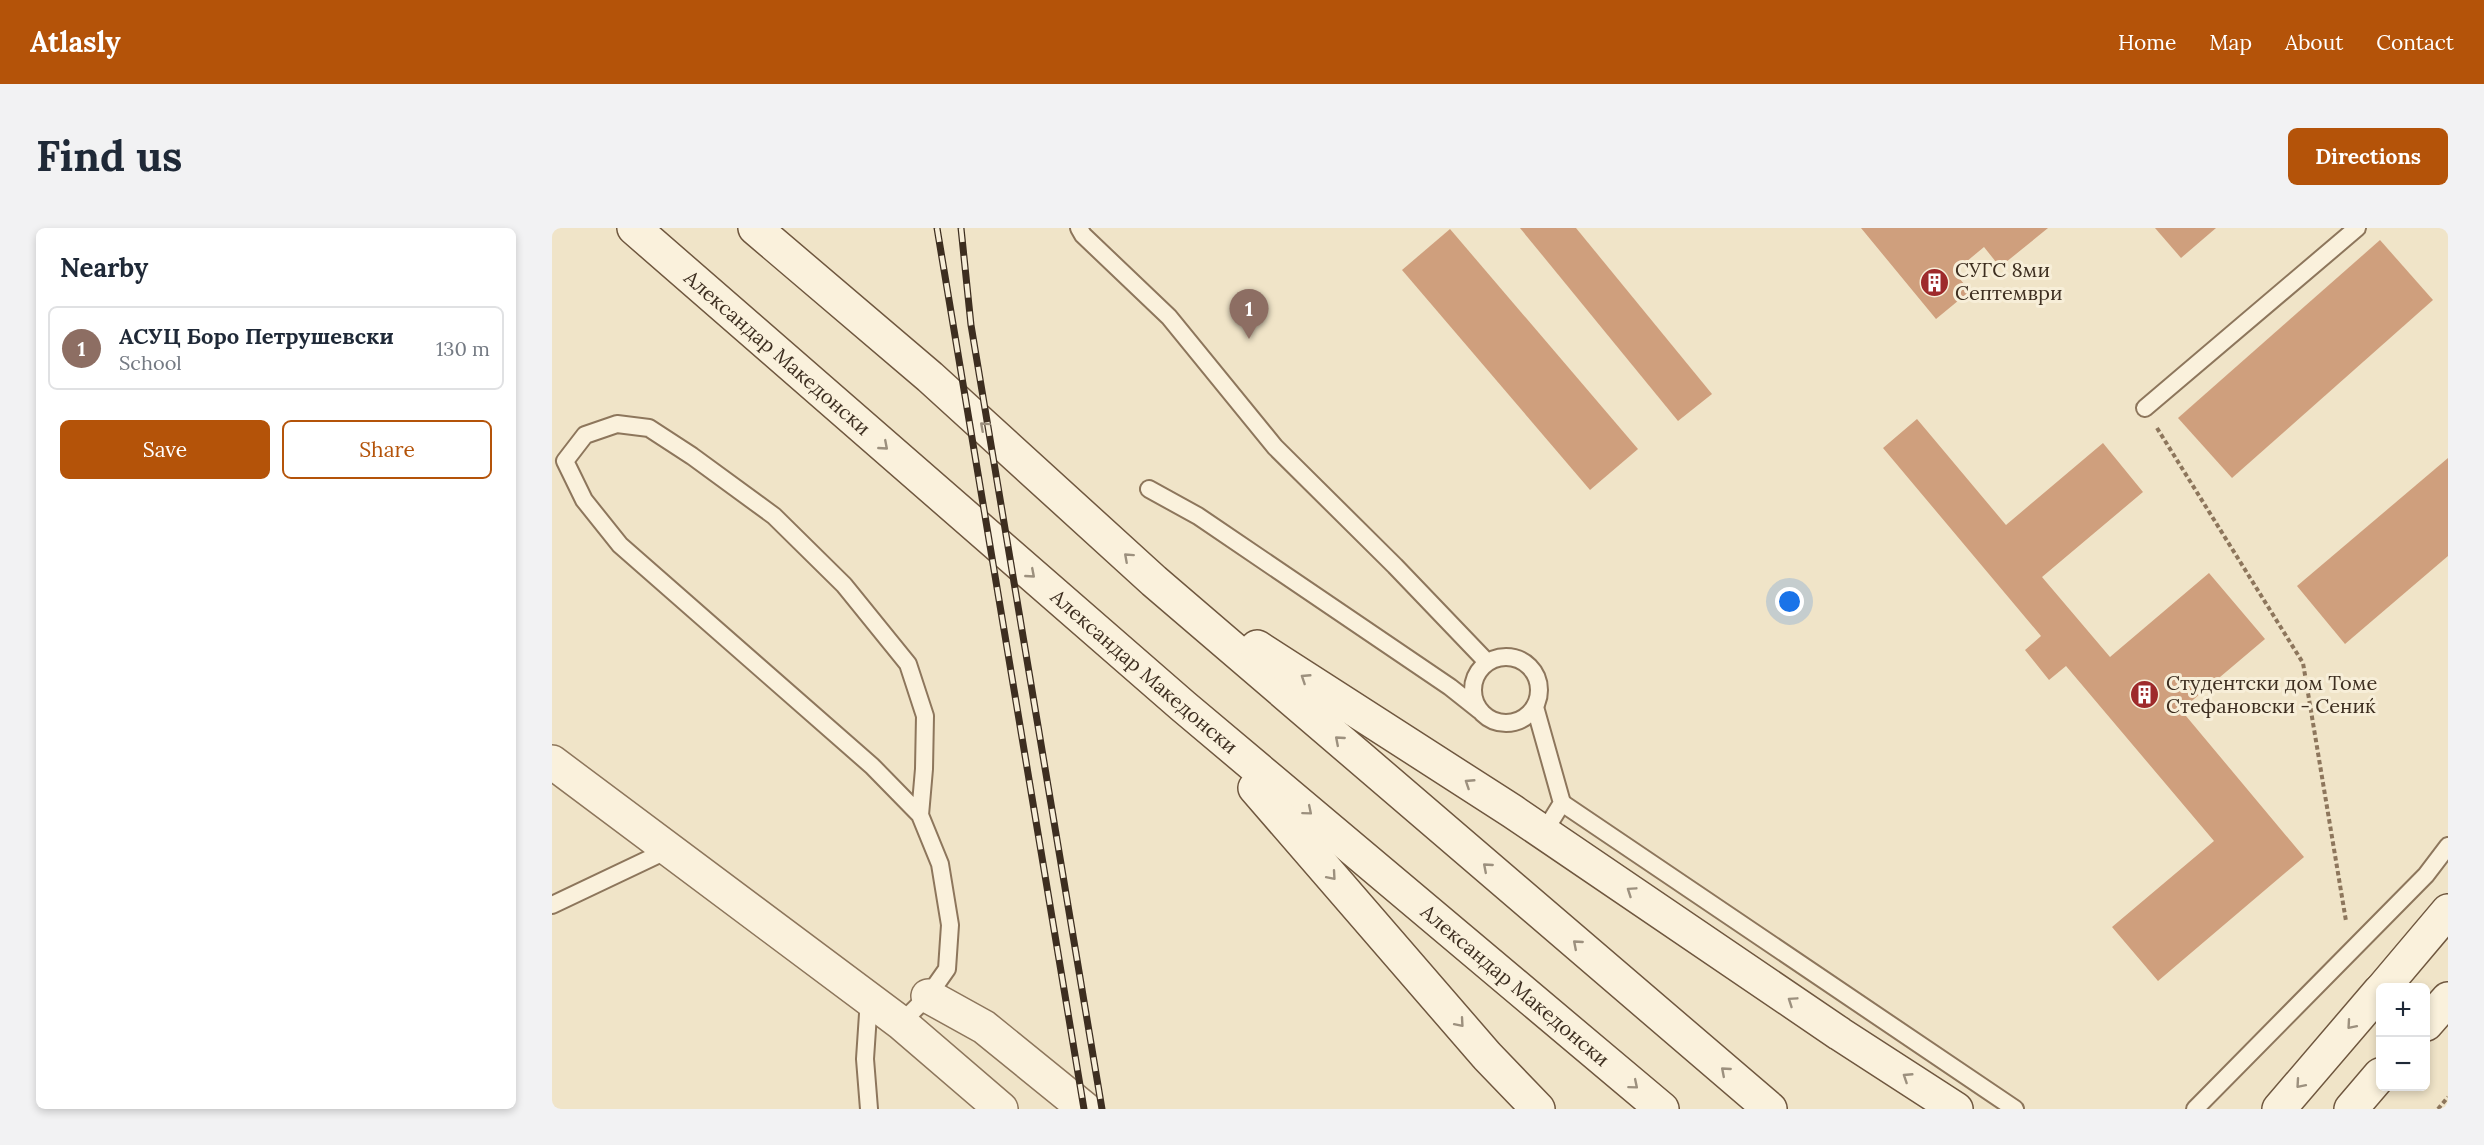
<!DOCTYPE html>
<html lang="en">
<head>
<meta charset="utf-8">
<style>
  :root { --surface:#fff; --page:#f2f2f3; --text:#1f2937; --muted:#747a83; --line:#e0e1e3; --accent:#b45309 }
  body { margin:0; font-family:Lora,serif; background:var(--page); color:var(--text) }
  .controls { position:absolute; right:18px; bottom:18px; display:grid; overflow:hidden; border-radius:9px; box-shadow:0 3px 9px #0003 }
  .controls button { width:54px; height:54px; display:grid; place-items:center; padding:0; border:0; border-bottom:2px solid var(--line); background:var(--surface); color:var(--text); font:30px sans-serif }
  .you { position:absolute; left:1238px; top:374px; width:21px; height:21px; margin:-15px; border:4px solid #fff; border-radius:50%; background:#1a73e8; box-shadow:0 0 0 9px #1a73e833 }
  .badge { display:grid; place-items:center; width:39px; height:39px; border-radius:50%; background:var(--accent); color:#fff; font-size:20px; font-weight:700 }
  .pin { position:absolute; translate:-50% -50px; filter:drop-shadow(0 2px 3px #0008) }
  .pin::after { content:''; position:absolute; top:32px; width:21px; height:18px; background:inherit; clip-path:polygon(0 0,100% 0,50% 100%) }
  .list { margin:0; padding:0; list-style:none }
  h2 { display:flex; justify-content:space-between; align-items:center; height:78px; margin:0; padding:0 24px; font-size:26px }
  h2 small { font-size:20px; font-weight:400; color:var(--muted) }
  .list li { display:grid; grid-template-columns:39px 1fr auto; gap:18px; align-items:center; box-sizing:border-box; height:84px; margin:0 12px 12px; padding:0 12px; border:2px solid var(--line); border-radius:9px }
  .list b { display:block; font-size:22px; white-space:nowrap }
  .list p { margin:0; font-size:20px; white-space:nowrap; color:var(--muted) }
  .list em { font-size:20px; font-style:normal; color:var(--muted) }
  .actions { display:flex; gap:12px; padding:18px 24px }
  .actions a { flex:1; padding:14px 0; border:2px solid var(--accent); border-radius:9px; text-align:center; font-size:21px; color:var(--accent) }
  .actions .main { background:var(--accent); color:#fff }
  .map { position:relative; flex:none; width:1896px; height:881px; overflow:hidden; border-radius:9px }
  header { display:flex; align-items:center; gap:36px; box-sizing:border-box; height:84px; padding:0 30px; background:var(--accent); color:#fff }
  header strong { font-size:28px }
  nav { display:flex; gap:33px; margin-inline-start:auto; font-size:21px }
  .intro { display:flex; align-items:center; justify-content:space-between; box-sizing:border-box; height:144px; padding:0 36px }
  h1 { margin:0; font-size:42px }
  .button { padding:15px 27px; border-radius:9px; background:var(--accent); color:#fff; font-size:21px; font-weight:700 }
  main { display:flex; gap:36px; padding:0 36px }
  aside { flex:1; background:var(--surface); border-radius:9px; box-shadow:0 3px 9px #0003 }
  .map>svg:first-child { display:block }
  .building { fill:#cf9f7d }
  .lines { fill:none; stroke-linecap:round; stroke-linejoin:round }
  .lane-casing { stroke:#8d765c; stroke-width:20 }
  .street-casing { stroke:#8d765c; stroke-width:36 }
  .secondary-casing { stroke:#6f573f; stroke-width:36 }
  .path { stroke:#8d765c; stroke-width:4; stroke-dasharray:4.5 3; stroke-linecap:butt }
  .lane { stroke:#faf1dc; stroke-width:16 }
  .street { stroke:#faf1dc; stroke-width:33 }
  .secondary { stroke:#faf1dc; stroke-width:33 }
  .rail-casing { stroke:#3d2e20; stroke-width:7 }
  .rail { stroke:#f7eed8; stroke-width:4.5; stroke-dasharray:14; stroke-linecap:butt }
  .oneway { stroke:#9c907e }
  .labels { text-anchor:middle; stroke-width:6; stroke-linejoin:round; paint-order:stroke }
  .poi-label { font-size:20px; fill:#3d2e20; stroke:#f7eed8; text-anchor:start }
  .street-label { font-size:20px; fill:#3d2e20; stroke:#f7eed8 }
</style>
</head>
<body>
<header>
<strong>Atlasly</strong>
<nav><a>Home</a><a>Map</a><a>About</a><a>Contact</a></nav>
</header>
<div class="intro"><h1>Find us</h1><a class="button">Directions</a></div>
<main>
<aside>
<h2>Nearby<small></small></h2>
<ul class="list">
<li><span class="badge" style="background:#8d6e63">1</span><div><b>АСУЦ Боро Петрушевски</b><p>School</p></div><em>130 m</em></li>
</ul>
<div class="actions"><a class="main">Save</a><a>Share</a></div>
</aside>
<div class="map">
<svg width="1896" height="881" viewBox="0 0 1896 881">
  <rect width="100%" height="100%" fill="#f0e4c8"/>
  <g class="building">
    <path d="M968 0H1024L1160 166 1126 193Z"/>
    <path d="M1309 0H1496L1448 39 1432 19 1402 44 1418 63 1384 91Z"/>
    <path d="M1603 0H1664L1629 30Z"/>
    <path d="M898 1 1086 221 1038 262 850 42Z"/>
    <path d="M1828 12 1881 72 1680 250 1626 190Z"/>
    <path d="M1365 191 1454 297 1551 215 1591 264 1490 349 1558 429 1657 345 1713 411 1629 482 1752 629 1606 753 1560 699 1662 613 1514 438 1497 452 1473 422 1489 408 1331 220Z"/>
    <path d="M1896 230V328L1793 416 1745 358Z"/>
  </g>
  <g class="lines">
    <defs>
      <g id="lane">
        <path d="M527 0 531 7 617 89 723 219 843 338 935 434"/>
        <path d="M1593 180 1805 0"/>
        <path d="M597 261 646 288 898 459 927 482"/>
        <circle cx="954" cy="462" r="33"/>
        <path d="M983 479 1010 575 992 604"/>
        <path d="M1010 575 1463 881"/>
        <path d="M0 677 118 621"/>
        <path d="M349 795 376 768 395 741 398 697 388 636 368 587 320 538 68 317 32 272 13 233 33 207 65 196 97 200 140 228 222 288 292 357 356 436 373 488 372 541 368 587"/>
        <path d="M317 881 313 831 317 771"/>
        <path d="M1643 881 1874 647 1896 618"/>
      </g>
      <g id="street">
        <path d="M0 534 349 795 449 881"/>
        <path d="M376 768 432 799 533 881"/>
      </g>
      <g id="secondary">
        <path id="s1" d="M82 0 631 478 1110 881"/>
        <path d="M203 0 378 149 602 353 1218 881"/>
        <path d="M705 419 960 583 1288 806 1404 881"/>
        <path d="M703 560 935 828 986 881"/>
        <path d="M1831 760 1896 683"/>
        <path d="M1874 796 1896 771"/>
        <path d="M1727 881 1828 763"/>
        <path d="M1799 881 1828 847"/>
      </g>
    </defs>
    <use href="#lane" class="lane-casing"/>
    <use href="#street" class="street-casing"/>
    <use href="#secondary" class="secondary-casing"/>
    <g class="path">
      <path d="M1605 200 1751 435 1794 693"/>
      <path d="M1886 881 1896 869"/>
    </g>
    <use href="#lane" class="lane"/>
    <use href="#street" class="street"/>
    <use href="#secondary" class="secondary"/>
    <defs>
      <g id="rail">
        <path d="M385 0 532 881"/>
        <path d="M409 0 419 97 550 881"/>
      </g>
    </defs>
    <use href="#rail" class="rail-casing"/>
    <use href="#rail" class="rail"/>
  </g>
  <defs><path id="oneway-chevron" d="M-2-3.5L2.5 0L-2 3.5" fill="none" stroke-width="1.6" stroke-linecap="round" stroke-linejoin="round" transform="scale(1.5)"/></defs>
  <g class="oneway">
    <use href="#oneway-chevron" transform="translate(432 198) rotate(-138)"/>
    <use href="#oneway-chevron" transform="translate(332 218) rotate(41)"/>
    <use href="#oneway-chevron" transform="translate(576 329) rotate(-138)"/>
    <use href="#oneway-chevron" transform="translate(479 346) rotate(41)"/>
    <use href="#oneway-chevron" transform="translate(753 450) rotate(-147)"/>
    <use href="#oneway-chevron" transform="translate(787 512) rotate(-139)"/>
    <use href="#oneway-chevron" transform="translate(917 555) rotate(-147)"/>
    <use href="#oneway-chevron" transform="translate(756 583) rotate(40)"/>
    <use href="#oneway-chevron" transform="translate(935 639) rotate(-139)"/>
    <use href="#oneway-chevron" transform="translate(780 648) rotate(49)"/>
    <use href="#oneway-chevron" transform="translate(1079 663) rotate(-146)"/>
    <use href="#oneway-chevron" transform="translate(1025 716) rotate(-139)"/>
    <use href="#oneway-chevron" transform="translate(1240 773) rotate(-146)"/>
    <use href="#oneway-chevron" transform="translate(908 795) rotate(49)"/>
    <use href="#oneway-chevron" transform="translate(1799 797) rotate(131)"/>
    <use href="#oneway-chevron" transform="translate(1173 843) rotate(-139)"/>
    <use href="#oneway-chevron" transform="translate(1355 849) rotate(-147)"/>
    <use href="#oneway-chevron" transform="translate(1748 856) rotate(131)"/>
    <use href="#oneway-chevron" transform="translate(1082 857) rotate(40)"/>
  </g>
  <defs>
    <symbol id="building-disc" viewBox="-11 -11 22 22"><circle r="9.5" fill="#9e2a2b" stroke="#f7eed8"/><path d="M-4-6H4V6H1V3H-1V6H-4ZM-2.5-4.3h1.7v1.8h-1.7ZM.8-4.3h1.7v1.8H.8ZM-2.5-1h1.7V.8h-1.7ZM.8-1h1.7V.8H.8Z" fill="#fff"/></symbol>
  </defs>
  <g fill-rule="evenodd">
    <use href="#building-disc" x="1366" y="38" width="33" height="33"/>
    <use href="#building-disc" x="1576" y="450" width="33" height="33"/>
  </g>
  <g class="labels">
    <g class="poi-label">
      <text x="1403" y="49">СУГС 8ми<tspan x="1403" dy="23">Септември</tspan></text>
      <text x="1614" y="462">Студентски дом Томе<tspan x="1614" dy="23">Стефановски - Сениќ</tspan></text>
    </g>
    <g class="street-label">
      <text dy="7" stroke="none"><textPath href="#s1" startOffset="190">Александар Македонски</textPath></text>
      <text dy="7" stroke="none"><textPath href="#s1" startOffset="676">Александар Македонски</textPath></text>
      <text dy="7" stroke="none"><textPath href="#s1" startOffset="1162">Александар Македонски</textPath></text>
    </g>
  </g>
</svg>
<div class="controls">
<button>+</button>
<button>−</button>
</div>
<div class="you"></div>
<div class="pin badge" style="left:697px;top:111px;background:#8d6e63">1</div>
</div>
</main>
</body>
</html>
